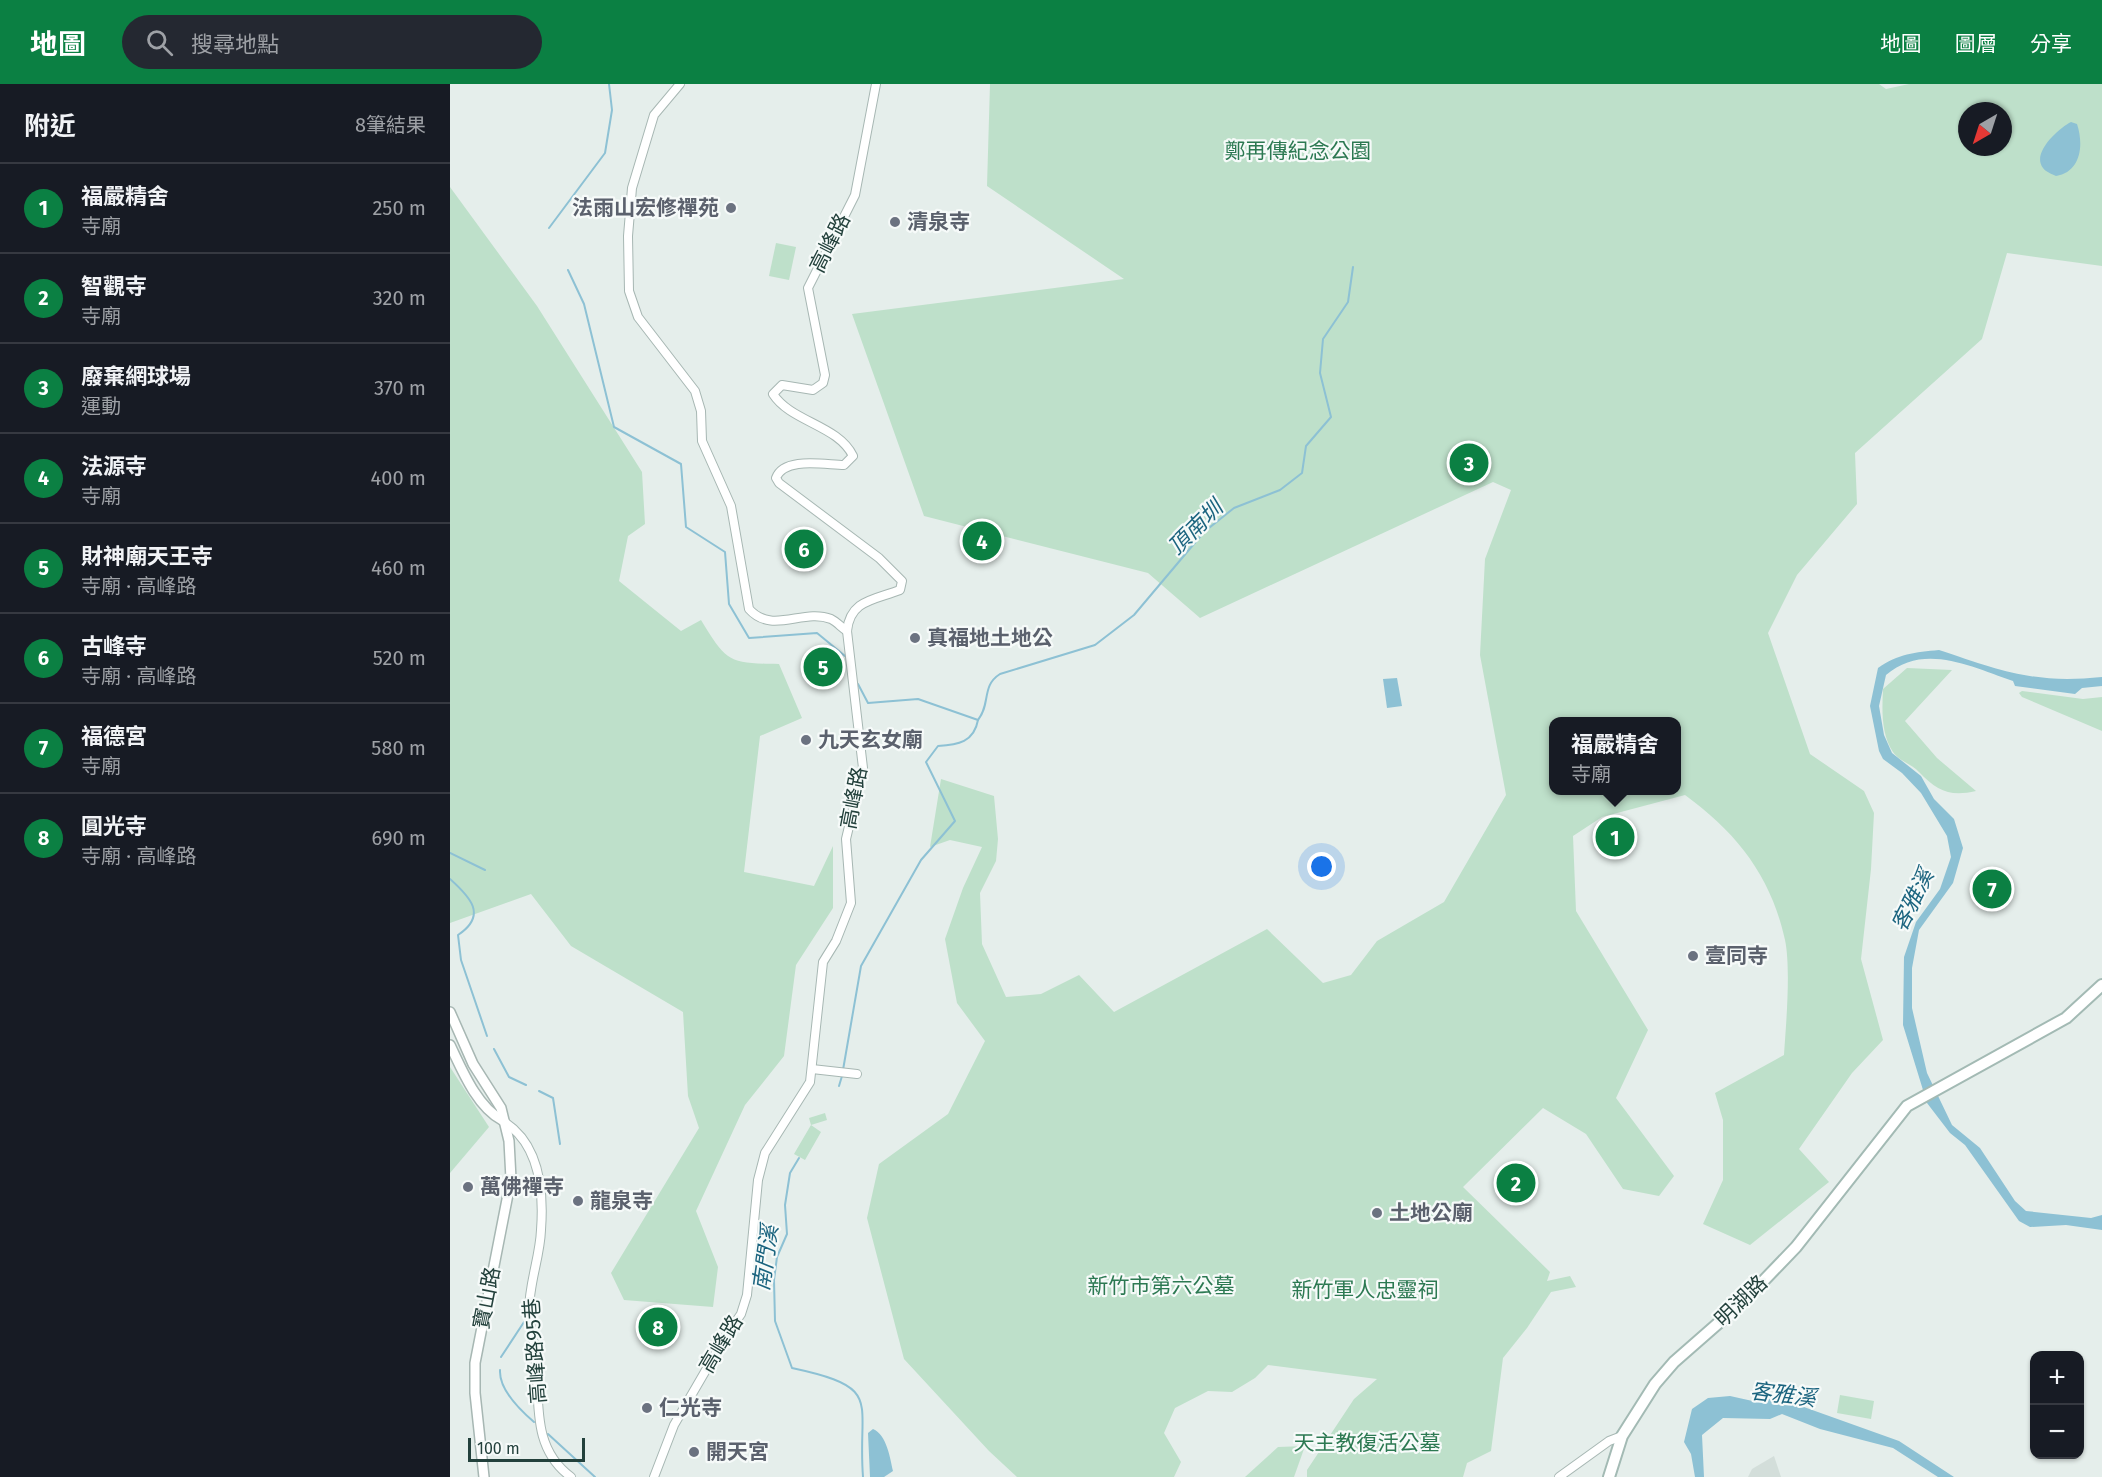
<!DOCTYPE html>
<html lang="zh-TW">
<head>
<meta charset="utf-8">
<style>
  :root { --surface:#171b24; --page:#242831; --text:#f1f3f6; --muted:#9ea1a6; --line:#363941; --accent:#0b8043 }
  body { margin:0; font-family:"Fira Sans","Noto Sans TC",sans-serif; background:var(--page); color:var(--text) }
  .controls { position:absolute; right:18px; bottom:18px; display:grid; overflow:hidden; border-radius:12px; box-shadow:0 2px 4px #0004 }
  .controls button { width:54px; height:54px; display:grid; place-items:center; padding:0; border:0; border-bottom:2px solid var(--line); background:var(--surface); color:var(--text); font:30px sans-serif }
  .compass { position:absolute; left:1508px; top:18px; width:54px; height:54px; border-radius:50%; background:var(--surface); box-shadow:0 2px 4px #0004; rotate:219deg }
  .scale { position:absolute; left:18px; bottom:15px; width:117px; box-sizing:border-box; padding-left:6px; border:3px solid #23413c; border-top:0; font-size:16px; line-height:21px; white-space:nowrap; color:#23413c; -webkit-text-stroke:4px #f6faf9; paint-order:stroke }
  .you { position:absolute; left:872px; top:783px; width:21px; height:21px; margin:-15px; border:4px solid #fff; border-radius:50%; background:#1a73e8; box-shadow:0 0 0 9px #1a73e833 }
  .badge { display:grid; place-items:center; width:39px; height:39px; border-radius:50%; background:var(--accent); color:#fff; font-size:20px; font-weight:700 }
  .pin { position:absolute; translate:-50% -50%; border:3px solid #fff; box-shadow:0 2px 6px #0006 }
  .popup { position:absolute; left:1099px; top:633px; width:132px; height:78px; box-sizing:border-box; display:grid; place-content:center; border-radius:12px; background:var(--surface); filter:drop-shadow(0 2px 4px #0005); font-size:20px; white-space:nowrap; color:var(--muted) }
  .popup b { font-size:22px; color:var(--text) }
  .popup::after { content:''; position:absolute; left:50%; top:100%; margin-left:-12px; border:12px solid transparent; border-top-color:var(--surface) }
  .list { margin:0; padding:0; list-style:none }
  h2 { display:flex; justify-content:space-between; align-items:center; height:78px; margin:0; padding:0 24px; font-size:26px }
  h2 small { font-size:20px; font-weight:400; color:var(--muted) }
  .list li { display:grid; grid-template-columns:39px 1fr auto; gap:18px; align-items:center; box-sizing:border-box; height:90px; padding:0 24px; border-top:2px solid var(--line) }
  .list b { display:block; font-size:22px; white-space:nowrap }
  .list p { margin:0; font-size:20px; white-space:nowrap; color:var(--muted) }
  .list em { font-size:20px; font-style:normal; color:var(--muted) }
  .icon { flex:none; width:33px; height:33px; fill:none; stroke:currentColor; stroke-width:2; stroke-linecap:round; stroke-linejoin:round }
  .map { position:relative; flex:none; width:1652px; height:1393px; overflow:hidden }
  header { display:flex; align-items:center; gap:36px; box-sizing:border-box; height:84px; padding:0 30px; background:var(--accent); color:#fff }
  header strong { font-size:28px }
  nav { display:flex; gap:33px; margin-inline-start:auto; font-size:21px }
  .search { width:420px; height:54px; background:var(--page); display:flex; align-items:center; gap:15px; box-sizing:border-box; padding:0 21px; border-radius:33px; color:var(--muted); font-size:22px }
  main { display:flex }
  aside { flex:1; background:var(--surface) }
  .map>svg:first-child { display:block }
  .built { fill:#d3deda }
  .green { fill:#bee0ca; fill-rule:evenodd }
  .water { fill:#8dc1d4 }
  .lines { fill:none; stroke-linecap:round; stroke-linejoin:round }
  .stream { stroke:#8dc1d4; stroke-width:2 }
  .minor-casing { stroke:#a7b7b3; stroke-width:10 }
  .tertiary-casing { stroke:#a7b7b3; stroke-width:12 }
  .secondary-casing { stroke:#a3bab4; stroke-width:14 }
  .minor { stroke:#fff; stroke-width:8 }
  .tertiary { stroke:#fff; stroke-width:9 }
  .secondary { stroke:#fff; stroke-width:10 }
  .worship-dot { fill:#6b7280; stroke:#f6faf9; stroke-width:2 }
  .labels { text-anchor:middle; stroke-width:4.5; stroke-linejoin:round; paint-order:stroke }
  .park-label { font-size:21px; fill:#2c7952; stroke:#f6faf9 }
  .worship-label { font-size:21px; font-weight:bold; fill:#5b616d; stroke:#f6faf9; text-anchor:start }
  .street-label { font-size:21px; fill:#23413c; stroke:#f6faf9 }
  .water-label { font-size:22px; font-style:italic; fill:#1b647f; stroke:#f6faf9 }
</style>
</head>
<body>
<header>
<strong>地圖</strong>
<div class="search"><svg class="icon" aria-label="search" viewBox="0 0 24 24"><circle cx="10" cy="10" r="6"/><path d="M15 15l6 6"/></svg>搜尋地點</div>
<nav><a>地圖</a><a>圖層</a><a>分享</a></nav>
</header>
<main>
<aside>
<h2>附近<small>8筆結果</small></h2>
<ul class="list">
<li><span class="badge">1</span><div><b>福嚴精舍</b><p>寺廟</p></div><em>250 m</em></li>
<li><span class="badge">2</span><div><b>智觀寺</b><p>寺廟</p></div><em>320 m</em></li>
<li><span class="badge">3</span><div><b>廢棄網球場</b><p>運動</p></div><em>370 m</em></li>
<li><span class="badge">4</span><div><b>法源寺</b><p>寺廟</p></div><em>400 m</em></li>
<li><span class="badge">5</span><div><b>財神廟天王寺</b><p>寺廟 · 高峰路</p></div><em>460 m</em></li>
<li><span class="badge">6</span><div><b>古峰寺</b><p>寺廟 · 高峰路</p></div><em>520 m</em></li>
<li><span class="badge">7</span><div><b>福德宮</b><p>寺廟</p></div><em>580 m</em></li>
<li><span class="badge">8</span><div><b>圓光寺</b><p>寺廟 · 高峰路</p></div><em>690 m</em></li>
</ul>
</aside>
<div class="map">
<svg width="1652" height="1393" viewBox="0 0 1652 1393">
  <rect width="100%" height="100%" fill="#e5eeeb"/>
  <path class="built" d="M1324 1372 1331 1393H1298L1302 1385Z"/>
  <g class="green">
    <path d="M540 0H1429L1436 5 1459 0H1652V182L1557 169 1532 255 1405 369 1407 420 1347 491 1318 549 1360 670 1414 707 1424 729 1421 785 1411 875 1433 956 1402 989 1349 1065 1379 1098 1300 1161 1253 1140 1273 1096V1036L1265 1009 1334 971C1336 941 1341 884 1335 856 1321 792 1287 749 1235 711L1152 733 1123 752 1126 827 1198 946 1166 1014 1224 1092 1209 1112 1173 1105 1136 1050 1093 1024 1013 1103 1100 1188 1097 1197 1120 1192 1126 1203 1101 1208 1077 1244 1053 1274 1041 1367 1017 1379 1013 1393H857V1386L904 1315 927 1295 818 1281 805 1294 782 1308 758 1307 725 1324 714 1349 731 1378 724 1393H567L539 1367 454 1275 417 1134 429 1080 498 1030 535 957 507 919 495 855 513 804 532 763 500 756 480 763 491 695 544 712 548 755 546 777 530 809 532 860 556 913 591 910 629 891 664 928 817 845 873 899 901 891 927 857 994 818 1056 711 1030 571 1035 475 1061 406 1043 398 750 534 698 489 474 432 402 230 674 195 537 102ZM1517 27H1553V63H1517ZM1104 638H1226V706H1104Z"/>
    <path d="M0 103 87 222 192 388 195 440 178 452 169 497 231 547 251 536C277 579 279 579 329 580L352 634 310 652 294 788 364 802 383 762V824L346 881 334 972 295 1021 246 1127 268 1183 263 1223 174 1216 161 1189 249 1044 238 1012 233 928 121 862 81 810 0 839Z"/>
    <path d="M326 159 346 163 339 196 319 192Z"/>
    <path d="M1457 584 1502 586 1455 637 1487 674 1526 707C1500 713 1487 707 1469 688 1462 680 1450 678 1443 668 1431 650 1432 626 1433 605Z"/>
    <path d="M1572 607 1633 615 1652 613V647L1572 613 1569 609Z"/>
    <path d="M0 983 39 1043 0 1089Z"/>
    <path d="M375 1029 377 1036 361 1041 371 1048 355 1076 344 1070 361 1041 359 1034Z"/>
    <path d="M1390 1311 1424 1317 1421 1335 1387 1329Z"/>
    <path d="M855 1362 844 1393H795L828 1363Z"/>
  </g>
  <g class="water">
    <path d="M1621 38 1627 40C1634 61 1631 88 1606 92 1602 90 1596 88 1593 84 1581 69 1609 44 1621 38Z"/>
    <path d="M1489 566C1552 587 1584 600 1652 593V602L1632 604 1625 610 1565 602 1563 597C1522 583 1474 558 1436 591L1429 622 1434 651 1442 669 1471 692 1484 715 1504 735 1513 764 1503 799 1469 846 1462 884V924L1477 989 1502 1041 1530 1064 1565 1117 1576 1127 1641 1134 1652 1131V1146L1616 1141 1580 1143 1569 1137 1515 1061 1500 1049 1477 1019 1453 941 1454 873 1466 838 1490 805 1501 773 1497 752 1471 709 1452 689 1433 675 1429 667 1420 622 1428 584C1448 570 1465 568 1489 566Z"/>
    <path d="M947 594 952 622 937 624 933 595Z"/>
    <path d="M1280 1312 1307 1318 1326 1313 1449 1357 1504 1393H1488L1443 1364 1370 1345 1332 1330 1320 1335 1273 1334 1252 1351 1254 1393H1245L1241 1370 1234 1358 1242 1325 1258 1314Z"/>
    <path d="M423 1345C437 1351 440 1374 443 1387L434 1393H420L418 1349Z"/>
  </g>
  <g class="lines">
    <g class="stream">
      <path d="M99 144 155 69 162 26 159 0"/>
      <path d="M118 186 134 220 164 343 231 380 236 443 275 468 279 520 299 554 367 549 395 572"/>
      <path d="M528 636C541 620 531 602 550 590L645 561 684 531 754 448 784 424 830 406 852 389 856 362 881 333 870 289 873 255 898 218 903 183"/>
      <path d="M0 769 35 786"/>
      <path d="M0 795C20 813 38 831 8 851L11 876 37 952"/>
      <path d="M44 965 59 993 76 1001"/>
      <path d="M393 986 411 882 471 776 505 737 476 678 488 662C508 661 524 658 528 636L468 615 418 619 408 600"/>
      <path d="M389 1002 392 992"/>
      <path d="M89 1007 103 1014 110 1060"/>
      <path d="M349 1074 340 1089 335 1121 337 1150 327 1173 324 1196 325 1237 342 1284C435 1304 407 1316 413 1393"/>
      <path d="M51 1273 74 1238"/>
      <path d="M50 1286C49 1305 70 1326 84 1338"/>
      <path d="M98 1350 145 1393"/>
    </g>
    <defs>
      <g id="minor">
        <path d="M230 0 204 31 182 104 178 152 179 207 188 233 245 307 251 327 252 357 281 422 299 525C322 551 353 524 381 535 387 538 392 544 397 547"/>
        <path d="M362 985 407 990"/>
        <path d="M53 1037C89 1059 94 1106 91 1146 90 1173 79 1199 79 1227 79 1240 84 1254 85 1267 91 1313 79 1362 121 1393"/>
        <path d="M204 1393 224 1341 274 1255 291 1230 297 1211 308 1096 315 1069 360 998 373 878 386 857 401 819 396 755 413 684 397 547C400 516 424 516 450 506L452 497 429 474 329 399 326 394C334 372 376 381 394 381L403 372C388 341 341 338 323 310L332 301 363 306 373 299 375 291 358 204 405 111 426 0"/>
        <path d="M1109 1393 1159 1357 1172 1352"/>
      </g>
      <g id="tertiary">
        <path d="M0 928 23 980 51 1024 59 1057 61 1095 25 1279V1309L34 1393"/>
        <path d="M0 961C12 986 27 1023 52 1036"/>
      </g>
      <path id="secondary" d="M1159 1393 1172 1352 1205 1300 1224 1278 1297 1214 1346 1163 1457 1022 1616 934 1652 901"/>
    </defs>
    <use href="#minor" class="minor-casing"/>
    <use href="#tertiary" class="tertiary-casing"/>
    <use href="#secondary" class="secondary-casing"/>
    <use href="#minor" class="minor"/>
    <use href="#tertiary" class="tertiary"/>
    <use href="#secondary" class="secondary"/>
  </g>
  <g class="worship-dot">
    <circle cx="281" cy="124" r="6"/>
    <circle cx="445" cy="138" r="6"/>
    <circle cx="465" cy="554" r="6"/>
    <circle cx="356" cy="656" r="6"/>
    <circle cx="1243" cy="872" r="6"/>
    <circle cx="18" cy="1103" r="6"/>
    <circle cx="128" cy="1117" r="6"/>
    <circle cx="927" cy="1129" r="6"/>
    <circle cx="197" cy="1324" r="6"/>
    <circle cx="244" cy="1368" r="6"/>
  </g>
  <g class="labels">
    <g class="park-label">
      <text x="848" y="74">鄭再傳紀念公園</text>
      <text x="711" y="1209">新竹市第六公墓</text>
      <text x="915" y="1213">新竹軍人忠靈祠</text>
      <text x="917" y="1366">天主教復活公墓</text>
    </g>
    <g class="worship-label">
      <text x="269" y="131" text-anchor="end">法雨山宏修禪苑</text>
      <text x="457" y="145">清泉寺</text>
      <text x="477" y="561">真福地土地公</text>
      <text x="368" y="663">九天玄女廟</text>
      <text x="1255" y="879">壹同寺</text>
      <text x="30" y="1110">萬佛禪寺</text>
      <text x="140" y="1124">龍泉寺</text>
      <text x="939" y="1136">土地公廟</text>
      <text x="209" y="1331">仁光寺</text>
      <text x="256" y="1375">開天宮</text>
    </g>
    <g class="street-label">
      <text transform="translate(380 159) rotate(-63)" y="7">高峰路</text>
      <text transform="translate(404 714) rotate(-79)" y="7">高峰路</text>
      <text transform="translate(37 1214) rotate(-79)" y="7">寶山路</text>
      <text transform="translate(1291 1217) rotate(-44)" y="7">明湖路</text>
      <text transform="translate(271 1260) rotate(-59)" y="7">高峰路</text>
      <text transform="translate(85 1267) rotate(-94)" y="7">高峰路95巷</text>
    </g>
    <g class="water-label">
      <text transform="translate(745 443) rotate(-45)" y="8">頂南圳</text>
      <text transform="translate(1462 816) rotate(-63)" y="8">客雅溪</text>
      <text transform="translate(315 1174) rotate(-82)" y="8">南門溪</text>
      <text transform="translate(1333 1310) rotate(7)" y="8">客雅溪</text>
    </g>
  </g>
</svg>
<div class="controls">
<button>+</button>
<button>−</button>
</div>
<svg class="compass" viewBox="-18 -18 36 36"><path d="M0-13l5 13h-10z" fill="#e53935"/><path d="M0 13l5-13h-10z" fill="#9ea1a6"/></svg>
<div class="scale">100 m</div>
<div class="you"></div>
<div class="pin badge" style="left:1165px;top:753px">1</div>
<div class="popup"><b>福嚴精舍</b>寺廟</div>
<div class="pin badge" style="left:1066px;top:1099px">2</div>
<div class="pin badge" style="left:1019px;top:379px">3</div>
<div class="pin badge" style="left:532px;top:457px">4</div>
<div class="pin badge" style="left:373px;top:583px">5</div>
<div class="pin badge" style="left:354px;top:465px">6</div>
<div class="pin badge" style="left:1542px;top:805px">7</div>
<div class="pin badge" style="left:208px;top:1243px">8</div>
</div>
</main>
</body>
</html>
